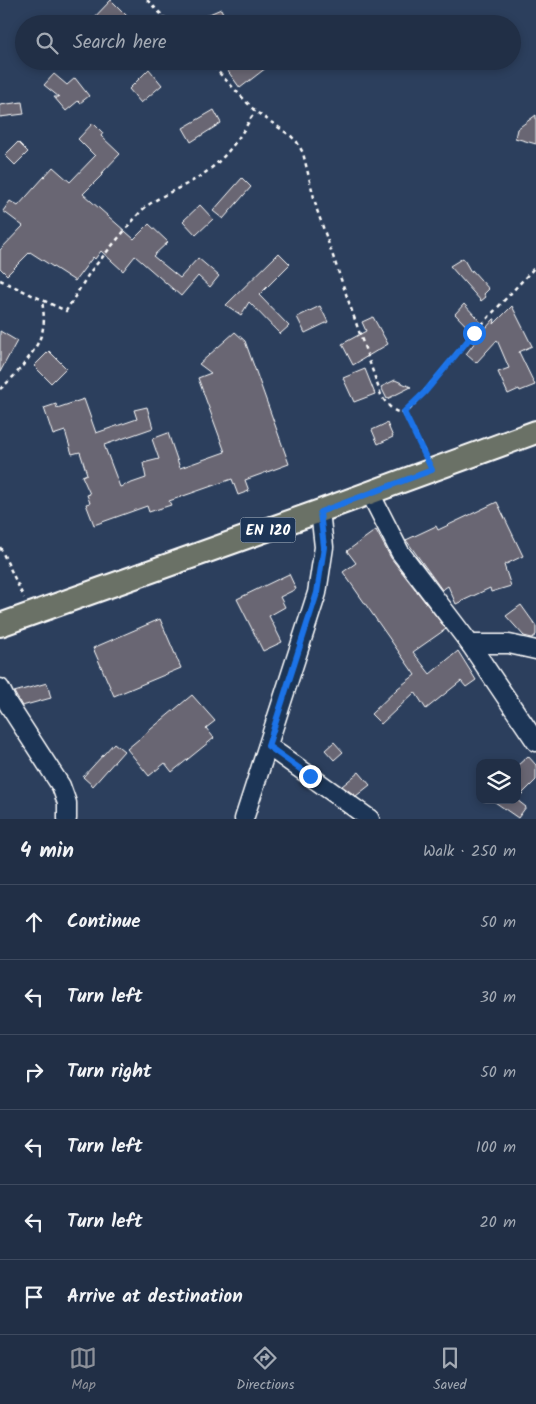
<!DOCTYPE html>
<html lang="en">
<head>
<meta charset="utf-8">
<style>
  :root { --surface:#212f46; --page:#2d3b51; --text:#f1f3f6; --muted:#a2a9b3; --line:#3e4a5f; --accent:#8c9099 }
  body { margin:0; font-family:Kalam,sans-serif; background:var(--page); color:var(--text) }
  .controls { position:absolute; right:15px; bottom:15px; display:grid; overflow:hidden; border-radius:10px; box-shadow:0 2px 8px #0003 }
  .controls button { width:45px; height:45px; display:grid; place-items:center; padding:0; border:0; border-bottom:1px solid var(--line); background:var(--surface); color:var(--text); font:25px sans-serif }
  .stop { position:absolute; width:15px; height:15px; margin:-11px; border:4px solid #1a73e8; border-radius:50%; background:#fff }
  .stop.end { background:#1a73e8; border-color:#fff; box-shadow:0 1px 5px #0008 }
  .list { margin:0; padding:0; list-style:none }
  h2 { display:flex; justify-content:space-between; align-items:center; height:65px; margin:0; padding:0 20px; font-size:21px }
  h2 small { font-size:16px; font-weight:400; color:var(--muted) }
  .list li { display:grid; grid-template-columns:32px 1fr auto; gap:15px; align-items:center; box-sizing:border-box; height:75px; padding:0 20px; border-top:1px solid var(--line) }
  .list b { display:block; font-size:19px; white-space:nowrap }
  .list em { font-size:16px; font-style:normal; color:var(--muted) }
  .icon { flex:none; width:28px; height:28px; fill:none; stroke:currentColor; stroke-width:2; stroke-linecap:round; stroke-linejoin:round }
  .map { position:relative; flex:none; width:536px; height:819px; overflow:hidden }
  .search { position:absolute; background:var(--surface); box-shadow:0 2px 8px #0003; left:15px; right:15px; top:15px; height:55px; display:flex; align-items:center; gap:12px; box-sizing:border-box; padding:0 18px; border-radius:28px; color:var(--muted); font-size:19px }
  .sheet { height:515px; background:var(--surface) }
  nav { display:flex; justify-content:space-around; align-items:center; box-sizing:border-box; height:70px; border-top:1px solid var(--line); background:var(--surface); font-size:14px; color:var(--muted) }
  nav a { display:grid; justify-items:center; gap:2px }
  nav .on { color:var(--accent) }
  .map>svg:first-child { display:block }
  .building { fill:#696673; stroke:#fff }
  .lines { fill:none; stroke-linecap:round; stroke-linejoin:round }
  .minor-casing { stroke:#fff; stroke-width:21 }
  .major-casing { stroke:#fff; stroke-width:26 }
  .path { stroke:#fff; stroke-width:2.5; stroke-dasharray:4 4; stroke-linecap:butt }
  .minor { stroke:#1d3557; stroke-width:18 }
  .major { stroke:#6a7166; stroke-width:22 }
  .route { stroke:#1a73e8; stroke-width:6 }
  .labels { text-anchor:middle; stroke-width:4; stroke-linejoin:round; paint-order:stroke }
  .shield { fill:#1d3557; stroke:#bbc2cd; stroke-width:1 }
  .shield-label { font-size:15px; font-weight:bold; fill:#fff }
</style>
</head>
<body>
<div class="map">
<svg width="536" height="819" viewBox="0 0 536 819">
  <rect width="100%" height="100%" fill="#2c3f5d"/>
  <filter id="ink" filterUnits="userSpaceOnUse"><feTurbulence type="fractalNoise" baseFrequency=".02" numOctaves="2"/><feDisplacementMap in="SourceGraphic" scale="10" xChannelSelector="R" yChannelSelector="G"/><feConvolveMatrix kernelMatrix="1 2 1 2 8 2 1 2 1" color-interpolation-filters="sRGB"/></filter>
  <g filter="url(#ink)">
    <g class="building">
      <path d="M111 0 135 24H88Z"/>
      <path d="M221 9 228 24H186Z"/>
      <path d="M223 61H275L240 88 227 70 229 68Z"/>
      <path d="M149 69 162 85 141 103 129 89Z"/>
      <path d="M54 74 67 85 75 78 89 96 80 103 78 101 66 111 54 97H59L44 85Z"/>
      <path d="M22 102 24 114 0 117V105Z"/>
      <path d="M214 110 221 123 191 142 183 128Z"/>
      <path d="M536 115V144L515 138 517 129Z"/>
      <path d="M93 123 103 133 101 136 120 154 101 174 102 175 83 194 134 239 149 224 168 242 153 256 180 278 198 258 219 276 210 287 198 276 181 296 135 256 123 271 101 251 95 259 93 257 75 281 30 252 7 275 0 268V250L23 226 3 211 10 201 18 206 53 167 70 182 95 156 78 139Z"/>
      <path d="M18 142 28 152 15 165 5 155Z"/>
      <path d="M242 178 251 187 223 219 213 211Z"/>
      <path d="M200 205 213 219 196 235 183 221Z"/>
      <path d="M279 253 290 264 259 295 289 326 280 334 249 302 241 315 226 305Z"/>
      <path d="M463 258 471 272 472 270 489 289 484 294 486 297 481 301 450 266Z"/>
      <path d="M464 304 486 328 494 319H495L494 324 512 306 532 346 519 352 535 385 520 391 519 389 508 394 498 372 509 368 497 340 476 363 466 354 482 333 477 337 455 314Z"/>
      <path d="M320 306 328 322 305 333 297 317Z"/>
      <path d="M373 317 388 344 353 365 342 344 366 331 362 322Z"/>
      <path d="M0 331 17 341 0 372Z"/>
      <path d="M235 332 245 341 289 464 245 480 249 491 238 495 232 479 169 501 171 505 149 512 147 506 94 525 86 504 90 503 87 495 90 494 82 476 87 474 80 452 72 454 65 431 53 435 44 408 56 404 57 408 84 399 96 433 137 419 134 410 147 407 153 428 104 445 120 487 146 478 143 463 159 459 152 439 168 433 180 468 225 452 198 378 211 373 199 364Z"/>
      <path d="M49 351 66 368 51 383 34 366Z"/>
      <path d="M365 369 375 394 354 402 343 378Z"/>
      <path d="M395 380 411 387 387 399 381 387Z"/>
      <path d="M387 423 393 437 378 444 372 430Z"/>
      <path d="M497 502 523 556 504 565 511 586 491 592 490 588 456 604 448 586 442 590 406 540 436 526 438 530Z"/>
      <path d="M376 530 391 558 446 629 413 652 430 674 458 651 476 680 466 687 461 681 426 709 415 692 381 724 371 714 398 688 415 675 343 572 356 563 347 551Z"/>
      <path d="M289 574 296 589 280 597 285 607 269 616 282 642 263 651 237 599Z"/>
      <path d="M521 605 536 626V635L532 638 524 636 506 616Z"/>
      <path d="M160 619 181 668 114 696 93 648Z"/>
      <path d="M47 683 51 698 22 706 14 692Z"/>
      <path d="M192 695 215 721 206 728 214 738 172 772 165 763 149 776 127 749Z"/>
      <path d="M334 742 343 752 334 760 325 750Z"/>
      <path d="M114 743 124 751 93 786 83 777Z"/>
      <path d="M528 756 536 765V780L517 799V766Z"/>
      <path d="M359 772 370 785 356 796 342 786Z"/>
      <path d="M492 800H517L526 807 518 818Z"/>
    </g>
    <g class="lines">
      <defs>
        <g id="minor">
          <path d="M370 493 400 552 470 644 536 742"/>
          <path d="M470 644H509L536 650"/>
          <path d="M0 688 8 704 61 786 67 803V819"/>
          <path d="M268 746 370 819"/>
          <path d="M244 819 317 593 324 547 320 511"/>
        </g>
        <path id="major" d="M0 625 320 511 536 432"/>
      </defs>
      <use href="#minor" class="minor-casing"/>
      <use href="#major" class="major-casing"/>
      <g class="path">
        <path d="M147 0 171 24"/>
        <path d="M208 61 255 111 291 136 297 142 303 153 317 210 381 395C387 405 397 418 409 410L474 333 536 266"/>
        <path d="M0 280 66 311 90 272 141 211C154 199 171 192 187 184 221 166 237 143 255 111"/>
        <path d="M0 389C15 377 40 348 43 328 45 319 43 309 42 300"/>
        <path d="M404 413 425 454"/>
        <path d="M0 547 24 598"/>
      </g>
      <use href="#minor" class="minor"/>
      <use href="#major" class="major"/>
    </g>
  </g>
  <g class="lines" filter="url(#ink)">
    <path class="route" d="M310 776 268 746 317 593 324 547 320 512 432 470 404 412 425 392 474 333"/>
  </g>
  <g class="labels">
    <rect class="shield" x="240.5" y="517.5" width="55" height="25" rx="4"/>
    <g class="shield-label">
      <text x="268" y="535">EN 120</text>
    </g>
  </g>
</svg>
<div class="controls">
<button><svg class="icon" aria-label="layers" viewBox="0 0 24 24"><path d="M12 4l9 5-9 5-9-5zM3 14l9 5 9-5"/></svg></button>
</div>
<div class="stop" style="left:474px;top:333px"></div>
<div class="stop end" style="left:310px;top:776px"></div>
<div class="search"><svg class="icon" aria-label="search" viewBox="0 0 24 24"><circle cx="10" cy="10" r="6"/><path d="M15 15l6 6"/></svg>Search here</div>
</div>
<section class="sheet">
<h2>4 min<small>Walk · 250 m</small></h2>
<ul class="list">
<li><svg class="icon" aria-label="ahead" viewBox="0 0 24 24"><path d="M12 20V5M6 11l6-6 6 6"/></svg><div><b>Continue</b></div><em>50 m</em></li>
<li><svg class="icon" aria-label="left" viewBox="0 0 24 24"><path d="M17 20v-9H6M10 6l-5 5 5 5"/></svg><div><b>Turn left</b></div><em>30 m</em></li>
<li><svg class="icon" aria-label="right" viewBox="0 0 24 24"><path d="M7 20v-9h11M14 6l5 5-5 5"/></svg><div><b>Turn right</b></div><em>50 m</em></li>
<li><svg class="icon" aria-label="left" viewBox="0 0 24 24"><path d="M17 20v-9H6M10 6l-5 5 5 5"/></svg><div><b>Turn left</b></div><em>100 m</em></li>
<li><svg class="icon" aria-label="left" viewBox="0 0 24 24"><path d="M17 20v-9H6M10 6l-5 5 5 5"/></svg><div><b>Turn left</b></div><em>20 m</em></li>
<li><svg class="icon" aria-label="arrive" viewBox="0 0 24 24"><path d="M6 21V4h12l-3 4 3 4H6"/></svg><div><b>Arrive at destination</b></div></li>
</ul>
</section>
<nav>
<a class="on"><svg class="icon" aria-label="map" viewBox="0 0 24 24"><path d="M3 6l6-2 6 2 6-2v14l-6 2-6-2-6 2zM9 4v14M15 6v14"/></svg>Map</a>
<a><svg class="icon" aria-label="directions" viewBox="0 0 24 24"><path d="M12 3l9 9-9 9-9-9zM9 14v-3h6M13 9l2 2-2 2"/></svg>Directions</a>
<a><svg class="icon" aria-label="saved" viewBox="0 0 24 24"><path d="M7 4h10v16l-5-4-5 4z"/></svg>Saved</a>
</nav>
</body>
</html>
